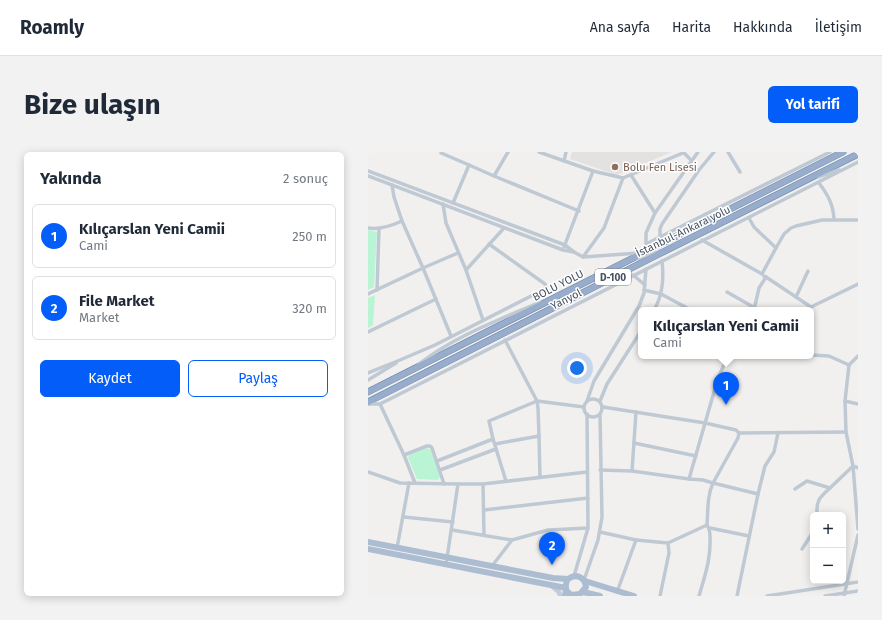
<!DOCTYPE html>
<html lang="tr">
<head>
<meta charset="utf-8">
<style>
  :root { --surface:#fff; --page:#f2f2f3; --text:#1f2937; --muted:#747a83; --line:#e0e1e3; --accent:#035df9 }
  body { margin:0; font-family:"Fira Sans",sans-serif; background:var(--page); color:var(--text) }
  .controls { position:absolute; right:12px; bottom:12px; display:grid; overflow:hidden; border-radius:6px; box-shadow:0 2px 10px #0003 }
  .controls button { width:36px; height:36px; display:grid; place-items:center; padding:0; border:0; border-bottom:1px solid var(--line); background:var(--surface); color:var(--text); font:20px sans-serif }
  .you { position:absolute; left:209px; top:216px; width:14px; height:14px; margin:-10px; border:3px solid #fff; border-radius:50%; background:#1a73e8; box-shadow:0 0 0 6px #1a73e833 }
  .badge { display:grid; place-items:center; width:26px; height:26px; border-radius:50%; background:var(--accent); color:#fff; font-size:13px; font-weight:700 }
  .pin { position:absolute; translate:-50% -33px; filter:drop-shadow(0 1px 2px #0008) }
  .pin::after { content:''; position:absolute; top:21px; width:14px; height:12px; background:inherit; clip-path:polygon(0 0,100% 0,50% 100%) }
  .popup { position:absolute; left:270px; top:155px; width:176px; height:52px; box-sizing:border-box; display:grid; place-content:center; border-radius:6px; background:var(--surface); filter:drop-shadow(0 1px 3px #0005); font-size:13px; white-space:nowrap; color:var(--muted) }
  .popup b { font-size:15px; color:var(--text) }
  .popup::after { content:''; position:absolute; left:50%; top:100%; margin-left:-8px; border:8px solid transparent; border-top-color:var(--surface) }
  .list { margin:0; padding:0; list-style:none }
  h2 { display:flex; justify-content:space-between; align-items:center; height:52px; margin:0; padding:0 16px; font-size:17px }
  h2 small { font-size:13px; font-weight:400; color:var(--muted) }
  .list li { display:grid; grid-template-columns:26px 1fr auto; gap:12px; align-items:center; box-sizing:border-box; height:64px; margin:0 8px 8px; padding:0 8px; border:1px solid var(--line); border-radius:6px }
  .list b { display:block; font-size:15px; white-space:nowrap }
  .list p { margin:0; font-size:13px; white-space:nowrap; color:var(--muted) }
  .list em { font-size:13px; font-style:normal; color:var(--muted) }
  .actions { display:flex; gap:8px; padding:12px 16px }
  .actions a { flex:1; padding:9px 0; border:1px solid var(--accent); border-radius:6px; text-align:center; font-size:14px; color:var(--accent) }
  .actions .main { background:var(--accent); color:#fff }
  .map { position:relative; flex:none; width:490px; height:444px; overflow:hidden; border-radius:6px }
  header { display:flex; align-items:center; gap:24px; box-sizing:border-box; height:56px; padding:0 20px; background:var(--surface); border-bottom:1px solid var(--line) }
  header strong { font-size:19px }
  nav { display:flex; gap:22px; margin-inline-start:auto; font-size:14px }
  .intro { display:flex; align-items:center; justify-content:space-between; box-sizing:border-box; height:96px; padding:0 24px }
  h1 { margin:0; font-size:28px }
  .button { padding:10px 18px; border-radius:6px; background:var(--accent); color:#fff; font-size:14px; font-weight:700 }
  main { display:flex; gap:24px; padding:0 24px }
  aside { flex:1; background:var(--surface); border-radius:6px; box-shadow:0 2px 10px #0003 }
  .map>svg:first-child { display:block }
  .education { fill:#e4e1e1 }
  .green { fill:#b9f5d4 }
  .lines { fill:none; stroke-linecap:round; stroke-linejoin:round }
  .trunk-casing { stroke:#6d88b0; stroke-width:7 }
  .minor { stroke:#bfc9d3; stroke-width:3.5 }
  .secondary { stroke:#c0cbdb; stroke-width:5 }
  .primary { stroke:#acbdd2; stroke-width:6 }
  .trunk { stroke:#97adcb; stroke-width:6 }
  .education-dot { fill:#8d6e63; stroke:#fff; stroke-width:1.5 }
  .labels { text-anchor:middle; stroke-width:3; stroke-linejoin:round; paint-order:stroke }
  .shield { fill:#fff; stroke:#7d8590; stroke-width:1 }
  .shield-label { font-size:10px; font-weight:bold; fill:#455160 }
  .education-label { font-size:11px; fill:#785e54; stroke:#fff; text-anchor:start }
  .street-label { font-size:11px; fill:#455160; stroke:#fff }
</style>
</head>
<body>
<header>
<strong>Roamly</strong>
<nav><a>Ana sayfa</a><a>Harita</a><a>Hakkında</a><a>İletişim</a></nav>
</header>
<div class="intro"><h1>Bize ulaşın</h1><a class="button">Yol tarifi</a></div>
<main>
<aside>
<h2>Yakında<small>2 sonuç</small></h2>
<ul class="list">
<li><span class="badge">1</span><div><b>Kılıçarslan Yeni Camii</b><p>Cami</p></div><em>250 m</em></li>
<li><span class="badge">2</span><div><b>File Market</b><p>Market</p></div><em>320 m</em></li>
</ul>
<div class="actions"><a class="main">Kaydet</a><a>Paylaş</a></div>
</aside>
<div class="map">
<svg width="490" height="444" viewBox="0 0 490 444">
  <rect width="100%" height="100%" fill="#f2f0ef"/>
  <path class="education" d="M204 0H304L249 23 202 7Z"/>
  <g class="green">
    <path d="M0 78 9 80 6 135 0 138Z"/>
    <path d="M7 143 5 173 0 176V146Z"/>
    <path d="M59 296 63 298 72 325 70 328 49 327 40 306 41 303Z"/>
  </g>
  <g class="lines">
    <defs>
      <g id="trunk">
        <path d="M0 240 475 0"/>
        <path d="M0 250 289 103 490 2"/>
      </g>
    </defs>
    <use href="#trunk" class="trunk-casing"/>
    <g class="minor">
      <path d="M171 0 225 19 255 26"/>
      <path d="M315 0 324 9"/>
      <path d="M360 0 372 20"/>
      <path d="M73 1 101 13 85 51"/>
      <path d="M196 9 198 0"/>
      <path d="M101 13 126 24 140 0"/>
      <path d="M0 19 197 93 206 100 195 98 0 24"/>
      <path d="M263 23 287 61"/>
      <path d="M126 24 211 59"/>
      <path d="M450 25 471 18"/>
      <path d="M451 31C460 43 465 52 466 67"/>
      <path d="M24 33 26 45 34 69"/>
      <path d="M75 52 78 71 98 118 115 168"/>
      <path d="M381 66 386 75 408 96 416 82 423 76 428 74 454 68H490"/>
      <path d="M0 76C12 78 23 74 34 69L55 116 83 184"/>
      <path d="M292 85V77L294 72 331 18 346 0"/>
      <path d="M334 88 394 122 408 96"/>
      <path d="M278 92V81L287 61 330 0"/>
      <path d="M196 95 225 19"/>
      <path d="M206 100 215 105 271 101"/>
      <path d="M215 105 236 76 255 26 315 1"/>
      <path d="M269 107 286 100 278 92 462 0"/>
      <path d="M98 118 136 76"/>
      <path d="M265 123 277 133"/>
      <path d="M398 125 443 155 490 132"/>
      <path d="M9 138 11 77"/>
      <path d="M276 138 293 142 323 158"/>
      <path d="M359 140 387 156"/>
      <path d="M0 142 55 116 90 101"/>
      <path d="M428 145 440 119"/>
      <path d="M286 158C295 143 296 126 294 109"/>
      <path d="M386 158 391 136 398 125 396 124"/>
      <path d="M0 180 68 147"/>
      <path d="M443 203 461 204 481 213"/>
      <path d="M490 204 481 213 477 249 478 280 485 314 490 377"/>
      <path d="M51 212C87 184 131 168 172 150"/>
      <path d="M0 221 32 208 67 193 177 137 178 135 177 132 121 92"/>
      <path d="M0 228 28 211"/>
      <circle cx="225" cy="256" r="9"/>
      <path d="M219 249 226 229 271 154 276 141 278 117"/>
      <path d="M232 249 239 232 273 179"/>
      <path d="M477 249 490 252"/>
      <path d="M0 252H12L490 10"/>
      <path d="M12 252 36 303 47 331"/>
      <path d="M235 255 337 271 368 278 371 281 478 280"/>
      <path d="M171 284 170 256 169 249 216 255"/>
      <path d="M125 287 121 269 169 249 137 188"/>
      <path d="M266 291 328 304"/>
      <path d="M127 292 171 284 172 325"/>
      <path d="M36 303 59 294H62L64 296 76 332"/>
      <path d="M69 309 125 287 138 329"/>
      <path d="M72 318 128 297"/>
      <path d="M232 318 264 319 321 327 335 328 345 331 370 286 371 281"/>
      <path d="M264 319 268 260"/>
      <path d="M0 320 32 331 90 332H115L219 320"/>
      <path d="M321 327 350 226 360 204"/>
      <path d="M115 332 116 383"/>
      <path d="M427 337 439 329 462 336 485 314 490 316"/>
      <path d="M116 358 220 346"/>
      <path d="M449 363C448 348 452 345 462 336"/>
      <path d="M36 365 85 370"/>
      <path d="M342 376 381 384"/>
      <path d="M84 378 144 388"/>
      <path d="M232 380 268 388"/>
      <path d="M300 391 339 373C340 359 339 344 345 331L390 342"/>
      <path d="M29 396 41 331"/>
      <path d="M434 397 445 380"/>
      <path d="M78 413 90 332"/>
      <path d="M124 414 144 388 180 378 220 376"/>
      <path d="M206 424 220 376 219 262"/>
      <path d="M216 428 230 388 234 365 232 263"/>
      <path d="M249 440 268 388 300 391 301 401 292 444"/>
      <path d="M331 444C337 423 343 407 342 385 342 381 342 377 339 373"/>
      <path d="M369 444 390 342 397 314 406 300 410 281"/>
      <path d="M399 444 490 430"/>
      <path d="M457 444 490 439"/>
      <path d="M476 444 490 383"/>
    </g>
    <path class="secondary" d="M183 433 190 439 193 444"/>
    <g class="primary">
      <path d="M0 390 185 426 200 427"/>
      <path d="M0 397 198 436"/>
      <path d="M217 429 266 444"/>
      <path d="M215 440 232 444"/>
      <path d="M197 444C199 438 196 432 200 427 208 421 217 425 218 435L212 442 203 443 199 439"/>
    </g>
    <use href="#trunk" class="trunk"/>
  </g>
  <circle class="education-dot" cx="247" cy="15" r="4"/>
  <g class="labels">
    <rect class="shield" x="227" y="117" width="36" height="16" rx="3"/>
    <g class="shield-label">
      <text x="245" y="129">D-100</text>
    </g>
    <g class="education-label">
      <text x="255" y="19">Bolu Fen Lisesi</text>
    </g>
    <g class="street-label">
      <text transform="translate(315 79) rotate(-26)" y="4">İstanbul-Ankara yolu</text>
      <text transform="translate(190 133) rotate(-27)" y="4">BOLU YOLU</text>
      <text transform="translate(198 147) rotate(-27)" y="4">Yanyol</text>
    </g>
  </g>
</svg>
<div class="controls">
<button>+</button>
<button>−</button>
</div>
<div class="you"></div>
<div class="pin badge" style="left:358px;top:253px">1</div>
<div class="popup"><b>Kılıçarslan Yeni Camii</b>Cami</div>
<div class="pin badge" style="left:184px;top:413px">2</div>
</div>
</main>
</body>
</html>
